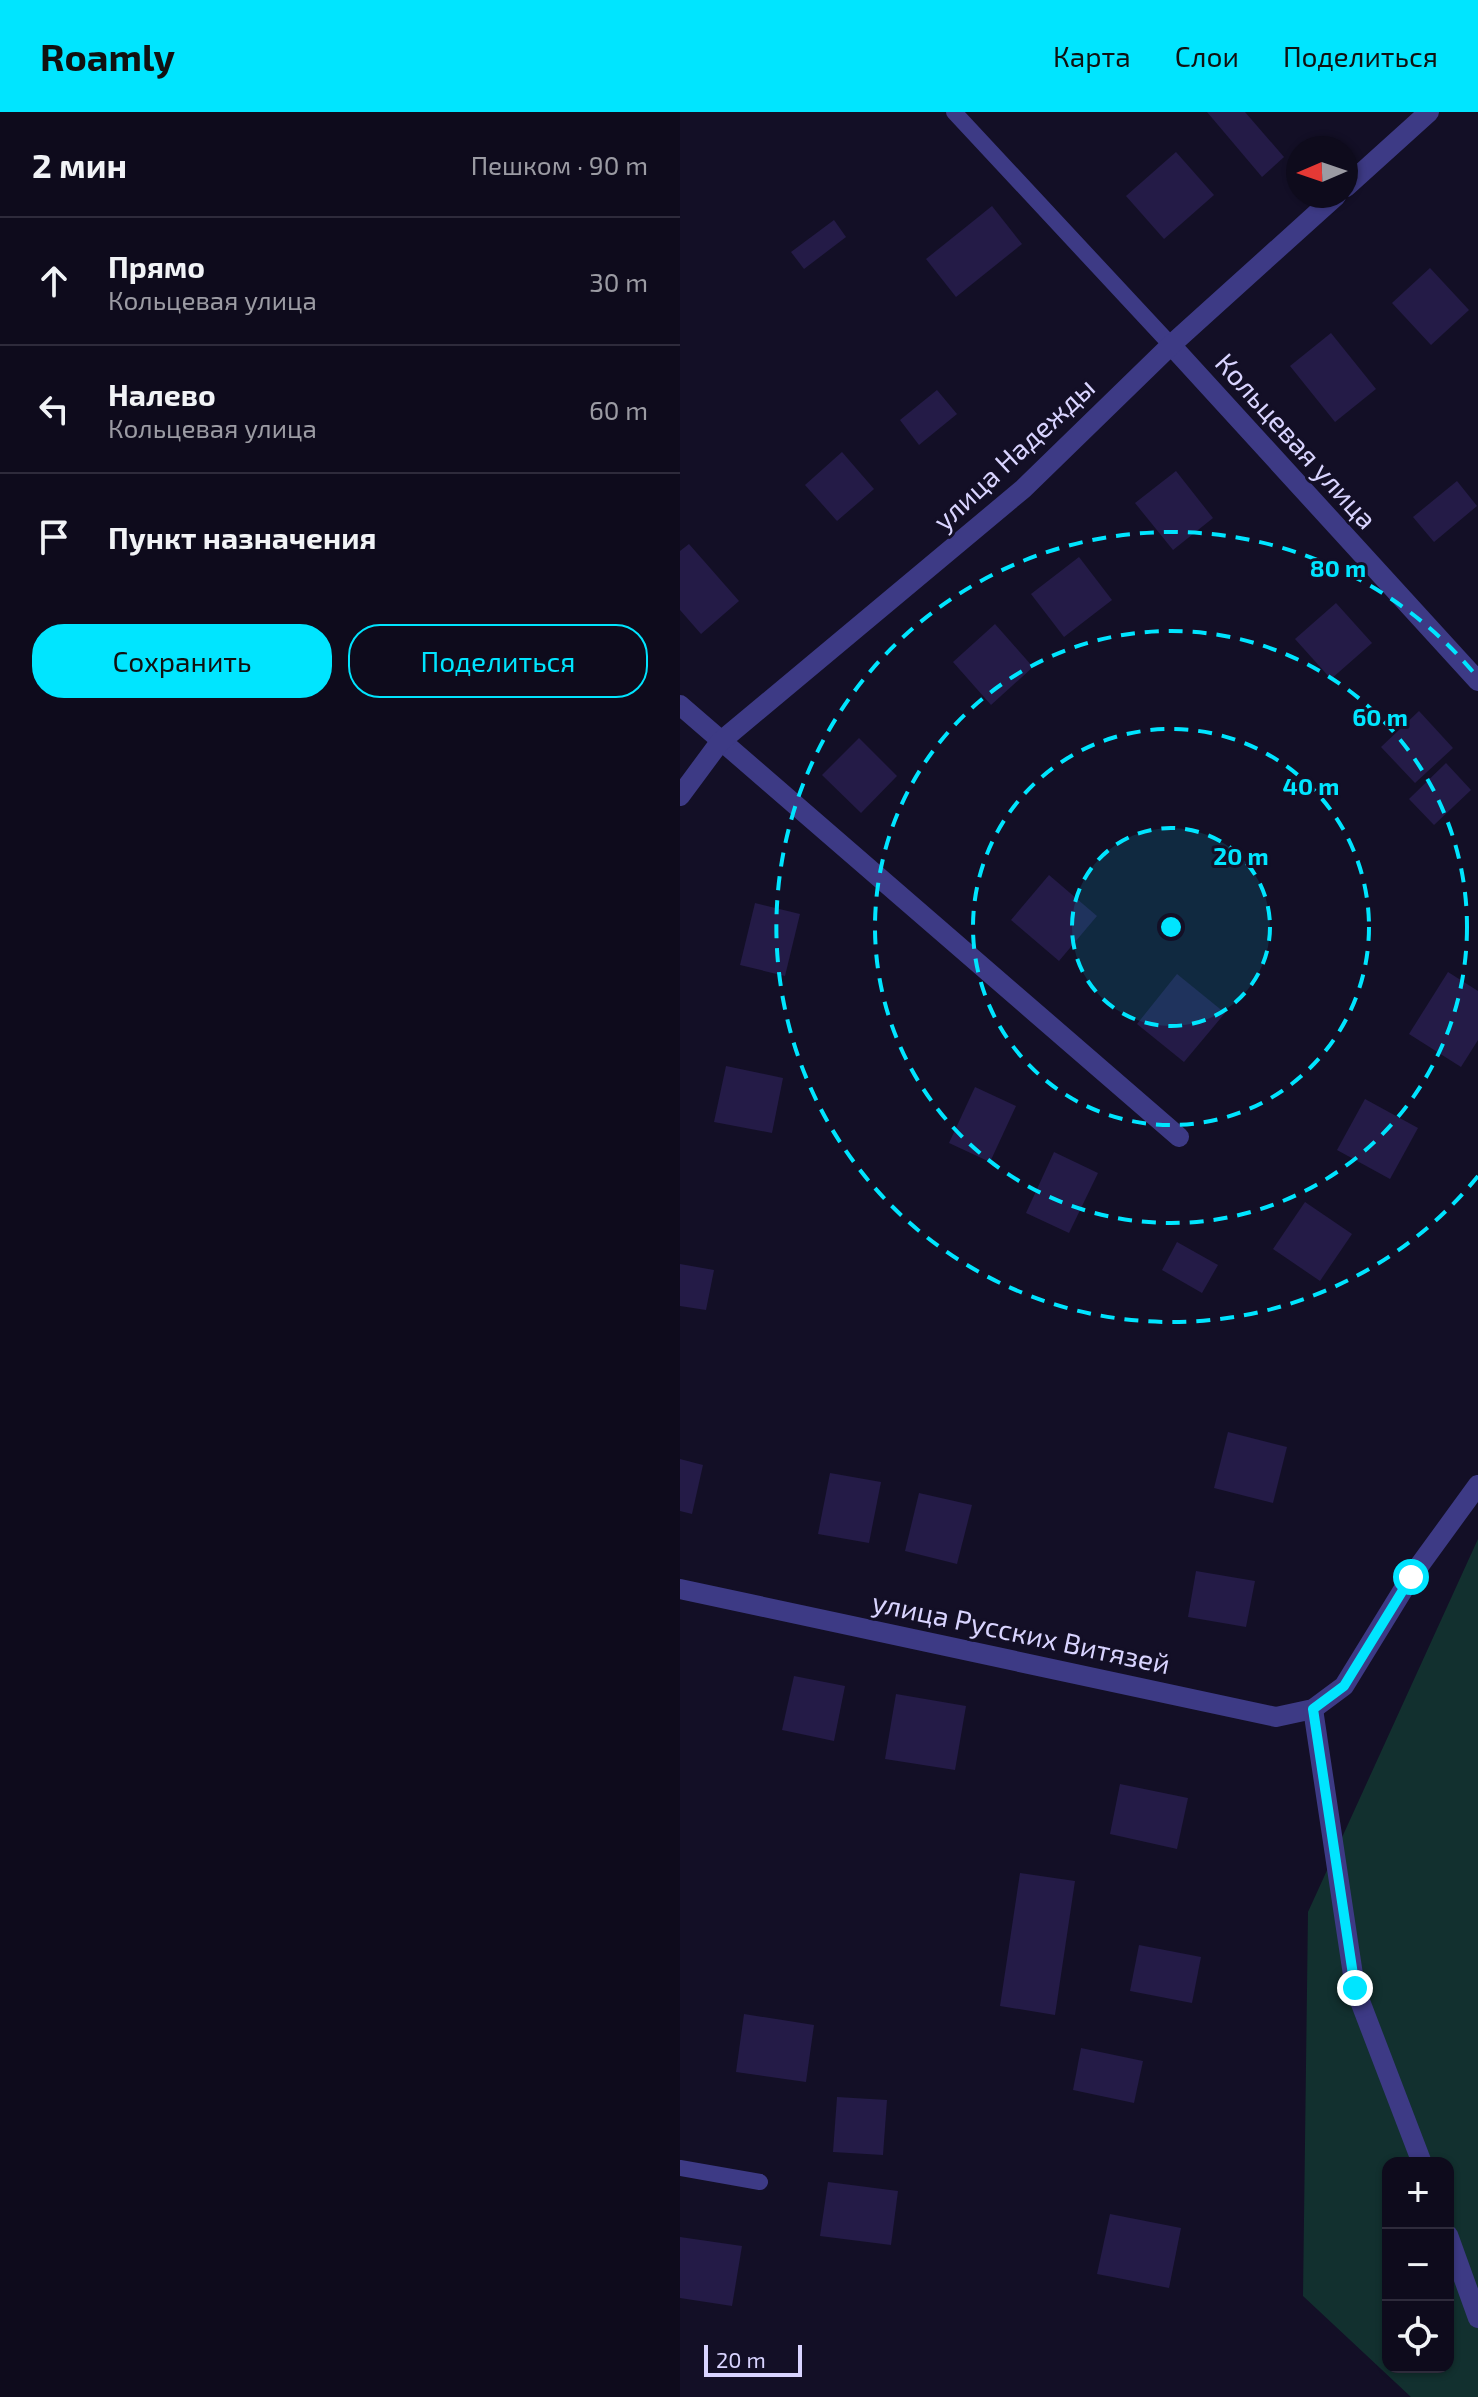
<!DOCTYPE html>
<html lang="ru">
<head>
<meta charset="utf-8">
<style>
  :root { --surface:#0e0b1c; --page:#171425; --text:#f1f3f6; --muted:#9b9ba3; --line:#2e2b3b; --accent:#00e5ff }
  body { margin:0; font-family:"Exo 2",sans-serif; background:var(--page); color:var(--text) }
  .controls { position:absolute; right:24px; bottom:24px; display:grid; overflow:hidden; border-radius:16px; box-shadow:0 2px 6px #0004 }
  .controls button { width:72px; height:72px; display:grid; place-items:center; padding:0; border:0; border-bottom:2px solid var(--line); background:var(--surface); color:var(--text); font:40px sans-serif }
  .compass { position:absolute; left:606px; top:24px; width:72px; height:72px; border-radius:50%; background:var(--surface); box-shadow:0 2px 6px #0004; rotate:268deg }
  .scale { position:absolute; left:24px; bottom:20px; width:98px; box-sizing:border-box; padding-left:8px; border:4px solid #d9d4ff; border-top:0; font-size:22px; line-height:28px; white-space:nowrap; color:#d9d4ff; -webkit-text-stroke:6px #130f26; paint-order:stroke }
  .stop { position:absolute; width:24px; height:24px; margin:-18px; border:6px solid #00e5ff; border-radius:50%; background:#fff }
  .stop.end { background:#00e5ff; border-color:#fff; box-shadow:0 2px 8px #0008 }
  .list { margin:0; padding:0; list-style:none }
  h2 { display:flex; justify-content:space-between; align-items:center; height:104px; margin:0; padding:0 32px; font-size:34px }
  h2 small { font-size:26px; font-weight:400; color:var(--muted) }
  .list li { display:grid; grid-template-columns:52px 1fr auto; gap:24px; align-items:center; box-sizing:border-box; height:128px; padding:0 32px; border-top:2px solid var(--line) }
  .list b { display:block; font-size:30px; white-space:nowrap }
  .list p { margin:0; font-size:26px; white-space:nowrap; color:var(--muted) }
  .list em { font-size:26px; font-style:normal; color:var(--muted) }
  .actions { display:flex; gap:16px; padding:24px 32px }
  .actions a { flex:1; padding:18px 0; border:2px solid var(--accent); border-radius:32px; text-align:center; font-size:28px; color:var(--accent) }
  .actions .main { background:var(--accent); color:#111 }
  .icon { flex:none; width:44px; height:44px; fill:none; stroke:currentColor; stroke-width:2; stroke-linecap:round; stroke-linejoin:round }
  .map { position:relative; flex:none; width:798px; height:2285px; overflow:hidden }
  header { display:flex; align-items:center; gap:48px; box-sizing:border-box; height:112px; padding:0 40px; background:var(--accent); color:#111 }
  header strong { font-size:38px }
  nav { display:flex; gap:44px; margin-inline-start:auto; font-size:28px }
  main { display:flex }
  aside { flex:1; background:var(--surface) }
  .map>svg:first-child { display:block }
  .green { fill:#12302f; fill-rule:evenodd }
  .building { fill:#241b47 }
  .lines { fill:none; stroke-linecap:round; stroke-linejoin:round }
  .service { stroke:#3d3a85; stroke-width:16 }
  .minor { stroke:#3d3a85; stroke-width:20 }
  .route { stroke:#00e5ff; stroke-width:10 }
  .ring { fill:none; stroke:#00e5ff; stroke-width:4; stroke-dasharray:14 10 }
  .labels { text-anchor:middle; stroke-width:6; stroke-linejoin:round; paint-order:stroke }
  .street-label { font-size:28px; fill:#d9d4ff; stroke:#130f26 }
  .centre { fill:#00e5ff; stroke:#130f26; stroke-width:4 }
  .ring-label { font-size:24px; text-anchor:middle; font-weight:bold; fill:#00e5ff; stroke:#130f26; stroke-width:6; stroke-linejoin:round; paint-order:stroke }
</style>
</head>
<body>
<header>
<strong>Roamly</strong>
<nav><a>Карта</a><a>Слои</a><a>Поделиться</a></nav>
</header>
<main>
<aside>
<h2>2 мин<small>Пешком · 90 m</small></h2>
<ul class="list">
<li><svg class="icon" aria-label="ahead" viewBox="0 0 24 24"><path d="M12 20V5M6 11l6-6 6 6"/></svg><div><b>Прямо</b><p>Кольцевая улица</p></div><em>30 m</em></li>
<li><svg class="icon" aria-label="left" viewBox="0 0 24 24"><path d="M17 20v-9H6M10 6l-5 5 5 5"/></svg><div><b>Налево</b><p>Кольцевая улица</p></div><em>60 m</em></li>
<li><svg class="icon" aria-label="arrive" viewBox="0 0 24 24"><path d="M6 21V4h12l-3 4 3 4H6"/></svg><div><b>Пункт назначения</b></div></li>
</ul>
<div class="actions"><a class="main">Сохранить</a><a>Поделиться</a></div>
</aside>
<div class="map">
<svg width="798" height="2285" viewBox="0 0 798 2285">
  <rect width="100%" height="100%" fill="#130f26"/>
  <path class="green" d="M798 1427V2285H731L623 2184 628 1800ZM708 2051H768V2255H708Z"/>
  <g class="building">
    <path d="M527 0H565L604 45 582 65Z"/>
    <path d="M496 40 534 83 484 127 446 84Z"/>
    <path d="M312 94 342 132 276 185 246 147Z"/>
    <path d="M154 108 166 125 124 157 111 140Z"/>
    <path d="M750 156 789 198 751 233 712 191Z"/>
    <path d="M651 221 696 277 655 310 610 254Z"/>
    <path d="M257 278 277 302 239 333 220 308Z"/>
    <path d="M162 340 194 377 157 409 125 373Z"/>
    <path d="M496 359 533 406 493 438 455 391Z"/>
    <path d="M777 369 797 394 754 430 733 405Z"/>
    <path d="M9 432 59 489 21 522 0 498V439Z"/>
    <path d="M399 445 432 488 384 525 351 482Z"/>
    <path d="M656 491 692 531 651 567 615 527Z"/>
    <path d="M315 512 353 555 311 593 273 550Z"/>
    <path d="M739 599 773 636 735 671 701 635Z"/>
    <path d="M179 626 217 664 181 701 142 663Z"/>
    <path d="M766 651 791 678 754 713 729 687Z"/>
    <path d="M369 763 417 804 379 849 331 808Z"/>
    <path d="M75 791 120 802 105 864 60 853Z"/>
    <path d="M768 860 798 879V928L781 955 729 922Z"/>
    <path d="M497 862 545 901 504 950 457 912Z"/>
    <path d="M46 954 103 966 92 1021 34 1010Z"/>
    <path d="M295 975 336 994 310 1050 269 1031Z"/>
    <path d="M685 987 738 1016 710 1067 657 1038Z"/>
    <path d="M374 1040 418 1061 389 1121 346 1101Z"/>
    <path d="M625 1090 672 1122 640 1169 593 1137Z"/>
    <path d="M497 1130 538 1153 522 1181 482 1158Z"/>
    <path d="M0 1152 34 1158 26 1198 0 1194Z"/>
    <path d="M548 1320 607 1335 593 1391 534 1376Z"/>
    <path d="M0 1347 23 1353 12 1402 0 1399Z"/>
    <path d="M150 1361 201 1370 189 1431 138 1422Z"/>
    <path d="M239 1381 292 1393 277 1452 225 1439Z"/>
    <path d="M516 1459 575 1469 566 1515 508 1505Z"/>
    <path d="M114 1564 165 1574 154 1629 102 1618Z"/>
    <path d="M216 1582 286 1594 275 1658 205 1647Z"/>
    <path d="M440 1672 508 1686 497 1737 430 1722Z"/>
    <path d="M340 1761 395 1769 375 1903 320 1894Z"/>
    <path d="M459 1833 521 1845 512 1891 450 1879Z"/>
    <path d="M64 1902 134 1913 126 1970 56 1960Z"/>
    <path d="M401 1936 463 1949 454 1991 393 1978Z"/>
    <path d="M157 1985 207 1988 203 2043 153 2040Z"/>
    <path d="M148 2070 218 2079 211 2133 140 2124Z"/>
    <path d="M430 2102 501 2116 489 2176 417 2162Z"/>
    <path d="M0 2125 62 2134 52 2194 0 2186Z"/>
  </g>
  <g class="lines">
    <g class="service">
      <path d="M274 0 491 233"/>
      <path d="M0 2056 80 2070"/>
    </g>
    <g class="minor">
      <path d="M666 75 749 0"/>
      <path d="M491 233 798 569"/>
      <path d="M0 593 499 1025"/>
      <path d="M0 684 40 630 343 377 491 233 656 84"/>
      <path d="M0 1477 596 1605 633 1597 664 1574 731 1465 798 1373"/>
      <path d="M633 1597 675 1876 742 2051"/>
      <path d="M768 2123 798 2206"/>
    </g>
  </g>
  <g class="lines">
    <path class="route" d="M675 1876 633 1597 664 1574 731 1465"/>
  </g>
  <circle cx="491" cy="815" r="99" fill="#00e5ff" fill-opacity=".12"/>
  <g class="ring">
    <circle cx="491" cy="815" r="99"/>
    <circle cx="491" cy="815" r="198"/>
    <circle cx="491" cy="815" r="296"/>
    <path d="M798 1064A395 395 0 1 1 798 566"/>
  </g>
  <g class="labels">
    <g class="street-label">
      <text transform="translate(616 329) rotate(48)" y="10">Кольцевая улица</text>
      <text transform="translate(334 342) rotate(-43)" y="10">улица Надежды</text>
      <text transform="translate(341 1521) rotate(12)" y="10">улица Русских Витязей</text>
    </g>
  </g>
  <circle cx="491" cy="815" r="12" class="centre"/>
  <g class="ring-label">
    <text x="658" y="465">80 m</text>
    <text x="700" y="614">60 m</text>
    <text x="631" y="683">40 m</text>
    <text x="561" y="753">20 m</text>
  </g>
</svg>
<div class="controls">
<button>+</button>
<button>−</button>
<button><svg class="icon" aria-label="locate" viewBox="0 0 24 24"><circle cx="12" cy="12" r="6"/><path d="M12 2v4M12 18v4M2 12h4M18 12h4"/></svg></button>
</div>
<svg class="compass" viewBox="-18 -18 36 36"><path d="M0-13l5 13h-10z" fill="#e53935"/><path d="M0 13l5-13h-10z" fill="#9b9ba3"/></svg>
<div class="scale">20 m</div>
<div class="stop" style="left:731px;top:1465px"></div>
<div class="stop end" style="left:675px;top:1876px"></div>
</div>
</main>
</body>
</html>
